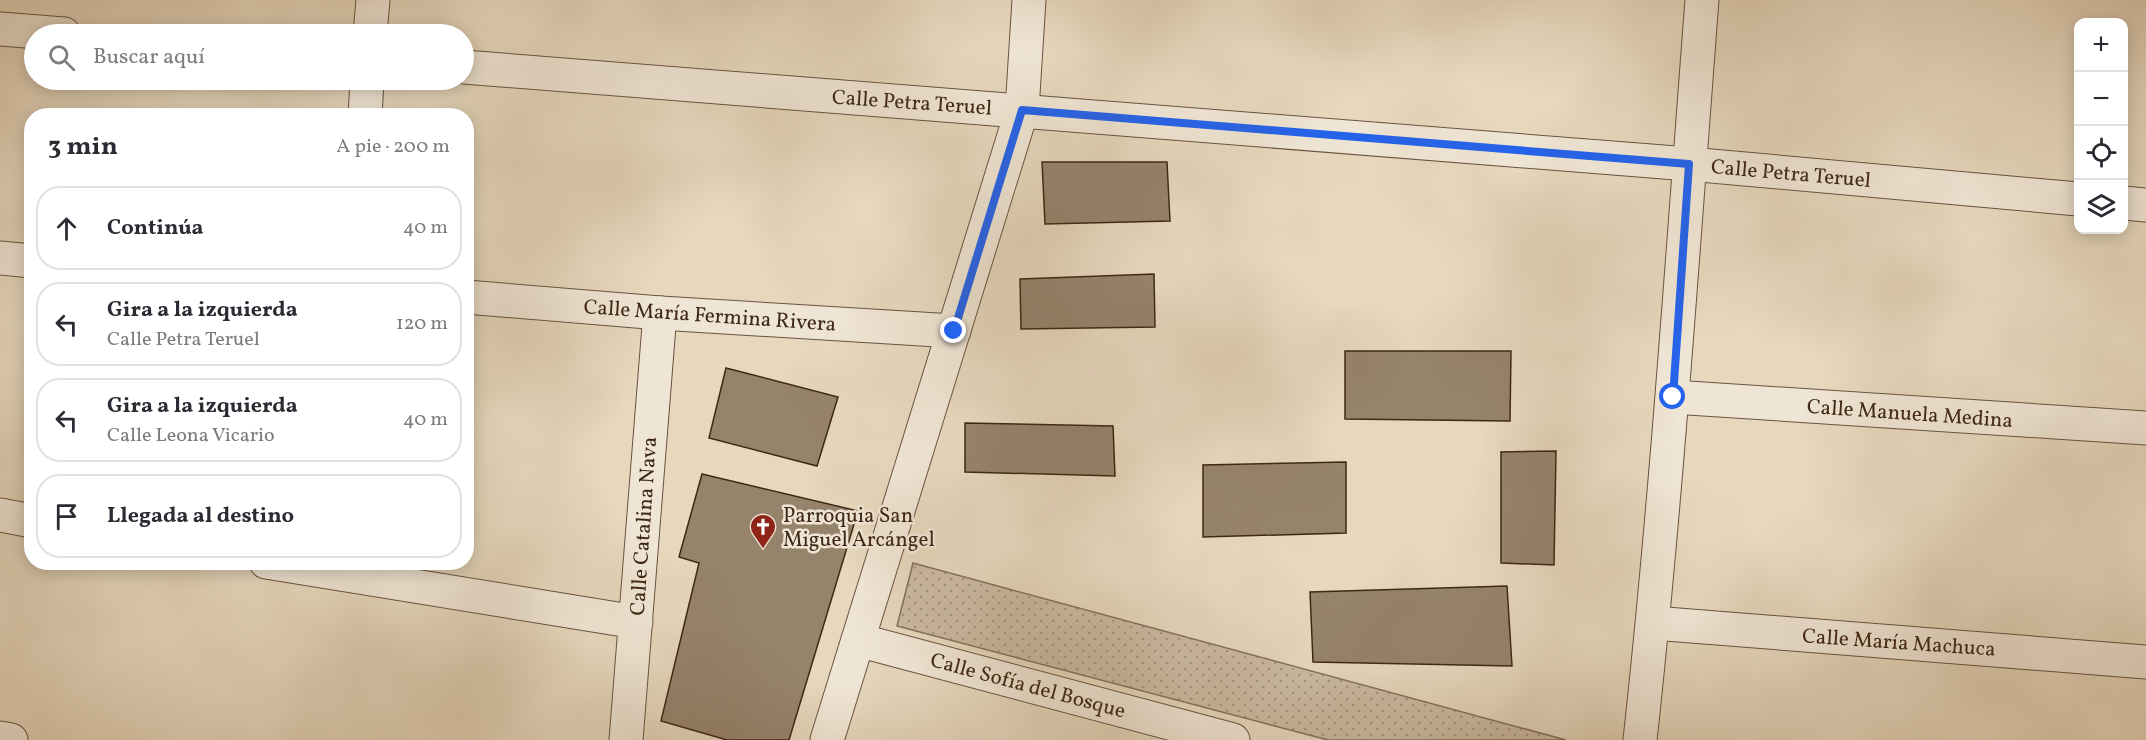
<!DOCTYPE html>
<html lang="es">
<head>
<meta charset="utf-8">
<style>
  :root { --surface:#fff; --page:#f2f2f3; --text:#2b2b33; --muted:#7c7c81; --line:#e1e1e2 }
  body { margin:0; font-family:Vollkorn,serif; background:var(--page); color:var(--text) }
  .controls { position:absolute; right:18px; top:18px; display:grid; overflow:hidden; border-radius:12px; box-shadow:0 3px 15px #0003 }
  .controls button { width:54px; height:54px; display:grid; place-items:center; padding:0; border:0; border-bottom:2px solid var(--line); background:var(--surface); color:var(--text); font:30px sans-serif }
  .stop { position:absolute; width:18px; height:18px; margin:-14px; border:4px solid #2563eb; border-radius:50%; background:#fff }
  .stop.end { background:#2563eb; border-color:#fff; box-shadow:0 2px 6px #0008 }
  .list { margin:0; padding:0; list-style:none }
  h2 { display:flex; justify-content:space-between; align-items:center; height:78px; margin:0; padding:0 24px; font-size:26px }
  h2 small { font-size:20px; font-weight:400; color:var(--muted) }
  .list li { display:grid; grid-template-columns:39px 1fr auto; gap:18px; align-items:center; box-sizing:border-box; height:84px; margin:0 12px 12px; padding:0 12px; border:2px solid var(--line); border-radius:24px }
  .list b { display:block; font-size:22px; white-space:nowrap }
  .list p { margin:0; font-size:20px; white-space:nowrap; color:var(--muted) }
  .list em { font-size:20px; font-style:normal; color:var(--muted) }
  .icon { flex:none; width:33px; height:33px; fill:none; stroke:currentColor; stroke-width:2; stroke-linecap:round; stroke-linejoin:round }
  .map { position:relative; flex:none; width:2146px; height:740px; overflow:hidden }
  .search { position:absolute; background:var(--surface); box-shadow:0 3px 15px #0003; left:24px; top:24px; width:450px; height:66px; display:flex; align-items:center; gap:15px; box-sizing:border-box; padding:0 21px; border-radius:33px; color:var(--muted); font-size:22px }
  .panel { position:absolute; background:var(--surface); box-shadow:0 3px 15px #0003; left:24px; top:108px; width:450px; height:462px; border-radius:24px }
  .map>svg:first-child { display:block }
  .park { fill:url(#park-dots); stroke:#84705a; stroke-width:1.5 }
  .building { fill:#96836c; stroke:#3f2715; stroke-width:1.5 }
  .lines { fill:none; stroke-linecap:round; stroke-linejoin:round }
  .minor-casing { stroke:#69533f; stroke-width:35 }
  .minor { stroke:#efe5d4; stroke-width:33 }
  .route { stroke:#2563eb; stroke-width:8 }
  .labels { text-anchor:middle; stroke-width:5; stroke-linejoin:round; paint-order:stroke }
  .street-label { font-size:21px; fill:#3f2715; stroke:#efe5d4 }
  .poi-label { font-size:21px; fill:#3f2715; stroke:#efe5d4; text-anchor:start }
</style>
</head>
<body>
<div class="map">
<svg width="2146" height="740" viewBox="0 0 2146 740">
  <defs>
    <pattern id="park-dots" width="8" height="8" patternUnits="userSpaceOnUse" patternTransform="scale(1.5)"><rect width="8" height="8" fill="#cab9a0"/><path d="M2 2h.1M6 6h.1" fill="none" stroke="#a59681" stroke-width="1.8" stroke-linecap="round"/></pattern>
  </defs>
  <rect width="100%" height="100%" fill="#e6d7bd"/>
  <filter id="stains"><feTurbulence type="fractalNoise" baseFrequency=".00333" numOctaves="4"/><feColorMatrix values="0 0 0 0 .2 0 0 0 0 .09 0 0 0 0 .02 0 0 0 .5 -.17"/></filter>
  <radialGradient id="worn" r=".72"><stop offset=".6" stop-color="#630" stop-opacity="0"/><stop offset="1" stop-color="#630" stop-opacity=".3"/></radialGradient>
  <path class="park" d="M913 563 1566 740H1328L897 626Z"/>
  <g class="building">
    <path d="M1042 162H1167L1170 221 1045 224Z"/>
    <path d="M1154 274 1155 327 1021 329 1020 279Z"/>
    <path d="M1345 351H1511L1510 421 1345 419Z"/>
    <path d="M726 368 838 397 817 466 709 438Z"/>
    <path d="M965 423 1113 426 1115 476 965 472Z"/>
    <path d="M1556 451 1554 565 1501 563V452Z"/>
    <path d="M1346 462V533L1203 537V465Z"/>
    <path d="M702 474 858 511 789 740H727L661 721 699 563 679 557Z"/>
    <path d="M1507 586 1512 666 1313 662 1310 592Z"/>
  </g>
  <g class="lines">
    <defs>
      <g id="minor">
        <path d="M0 29 64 34"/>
        <path d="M370 34 373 0"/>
        <path d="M464 67 1689 164 2078 199"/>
        <path d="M365 116 367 80"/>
        <path d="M2124 203 2146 205"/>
        <path d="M0 258 32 261"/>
        <path d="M466 297 660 313 954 331"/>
        <path d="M1673 397 2146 428"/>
        <path d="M0 515 32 521"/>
        <path d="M266 562 636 622"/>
        <path d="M1653 623 2146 662"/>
        <path d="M858 640 1233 740"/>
        <path d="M0 738 11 740"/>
        <path d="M626 740 660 313"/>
        <path d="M827 740 1022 110 1029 0"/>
        <path d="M1640 740C1667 494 1683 247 1702 0"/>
      </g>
    </defs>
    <use href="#minor" class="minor-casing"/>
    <use href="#minor" class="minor"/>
  </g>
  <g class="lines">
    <path class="route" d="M954 331 1022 110 1689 164 1673 397"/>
  </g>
  <defs>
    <symbol id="church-pin" viewBox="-11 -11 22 30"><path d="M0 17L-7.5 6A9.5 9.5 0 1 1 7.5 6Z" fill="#8f2418" stroke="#efe5d4"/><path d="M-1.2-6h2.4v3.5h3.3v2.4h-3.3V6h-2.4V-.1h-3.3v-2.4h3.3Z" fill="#fff"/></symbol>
  </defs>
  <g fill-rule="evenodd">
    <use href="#church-pin" x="748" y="512" width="30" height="40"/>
  </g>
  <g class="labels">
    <g class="street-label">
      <text transform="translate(912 102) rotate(4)" y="7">Calle Petra Teruel</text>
      <text transform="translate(1791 173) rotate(5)" y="7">Calle Petra Teruel</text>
      <text transform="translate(710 315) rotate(4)" y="7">Calle María Fermina Rivera</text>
      <text transform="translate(1910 413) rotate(4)" y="7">Calle Manuela Medina</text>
      <text transform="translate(643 526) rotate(-86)" y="7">Calle Catalina Nava</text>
      <text transform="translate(1899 642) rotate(4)" y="7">Calle María Machuca</text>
      <text transform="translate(1028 685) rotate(15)" y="7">Calle Sofía del Bosque</text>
    </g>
    <g class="poi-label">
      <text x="783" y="522">Parroquia San<tspan x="783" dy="24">Miguel Arcángel</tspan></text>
    </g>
  </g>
  <rect width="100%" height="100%" filter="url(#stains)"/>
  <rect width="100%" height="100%" fill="url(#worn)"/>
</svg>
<div class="controls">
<button>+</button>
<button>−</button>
<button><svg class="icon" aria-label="locate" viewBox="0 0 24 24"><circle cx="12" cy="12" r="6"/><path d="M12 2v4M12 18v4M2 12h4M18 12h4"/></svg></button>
<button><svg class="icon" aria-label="layers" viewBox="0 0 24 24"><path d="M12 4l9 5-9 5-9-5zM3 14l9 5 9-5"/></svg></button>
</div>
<div class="stop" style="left:1673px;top:397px"></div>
<div class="stop end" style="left:954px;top:331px"></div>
<div class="search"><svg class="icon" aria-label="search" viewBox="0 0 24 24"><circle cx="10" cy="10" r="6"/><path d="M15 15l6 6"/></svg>Buscar aquí</div>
<section class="panel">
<h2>3 min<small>A pie · 200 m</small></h2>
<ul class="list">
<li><svg class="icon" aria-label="ahead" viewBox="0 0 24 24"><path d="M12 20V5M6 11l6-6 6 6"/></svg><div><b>Continúa</b></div><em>40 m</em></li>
<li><svg class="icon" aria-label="left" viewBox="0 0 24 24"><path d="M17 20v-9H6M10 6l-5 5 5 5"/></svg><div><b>Gira a la izquierda</b><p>Calle Petra Teruel</p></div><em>120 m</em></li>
<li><svg class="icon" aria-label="left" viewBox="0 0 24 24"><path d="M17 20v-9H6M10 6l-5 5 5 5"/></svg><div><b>Gira a la izquierda</b><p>Calle Leona Vicario</p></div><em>40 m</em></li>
<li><svg class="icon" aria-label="arrive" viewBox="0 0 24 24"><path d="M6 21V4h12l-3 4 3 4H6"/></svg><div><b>Llegada al destino</b></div></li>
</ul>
</section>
</div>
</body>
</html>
